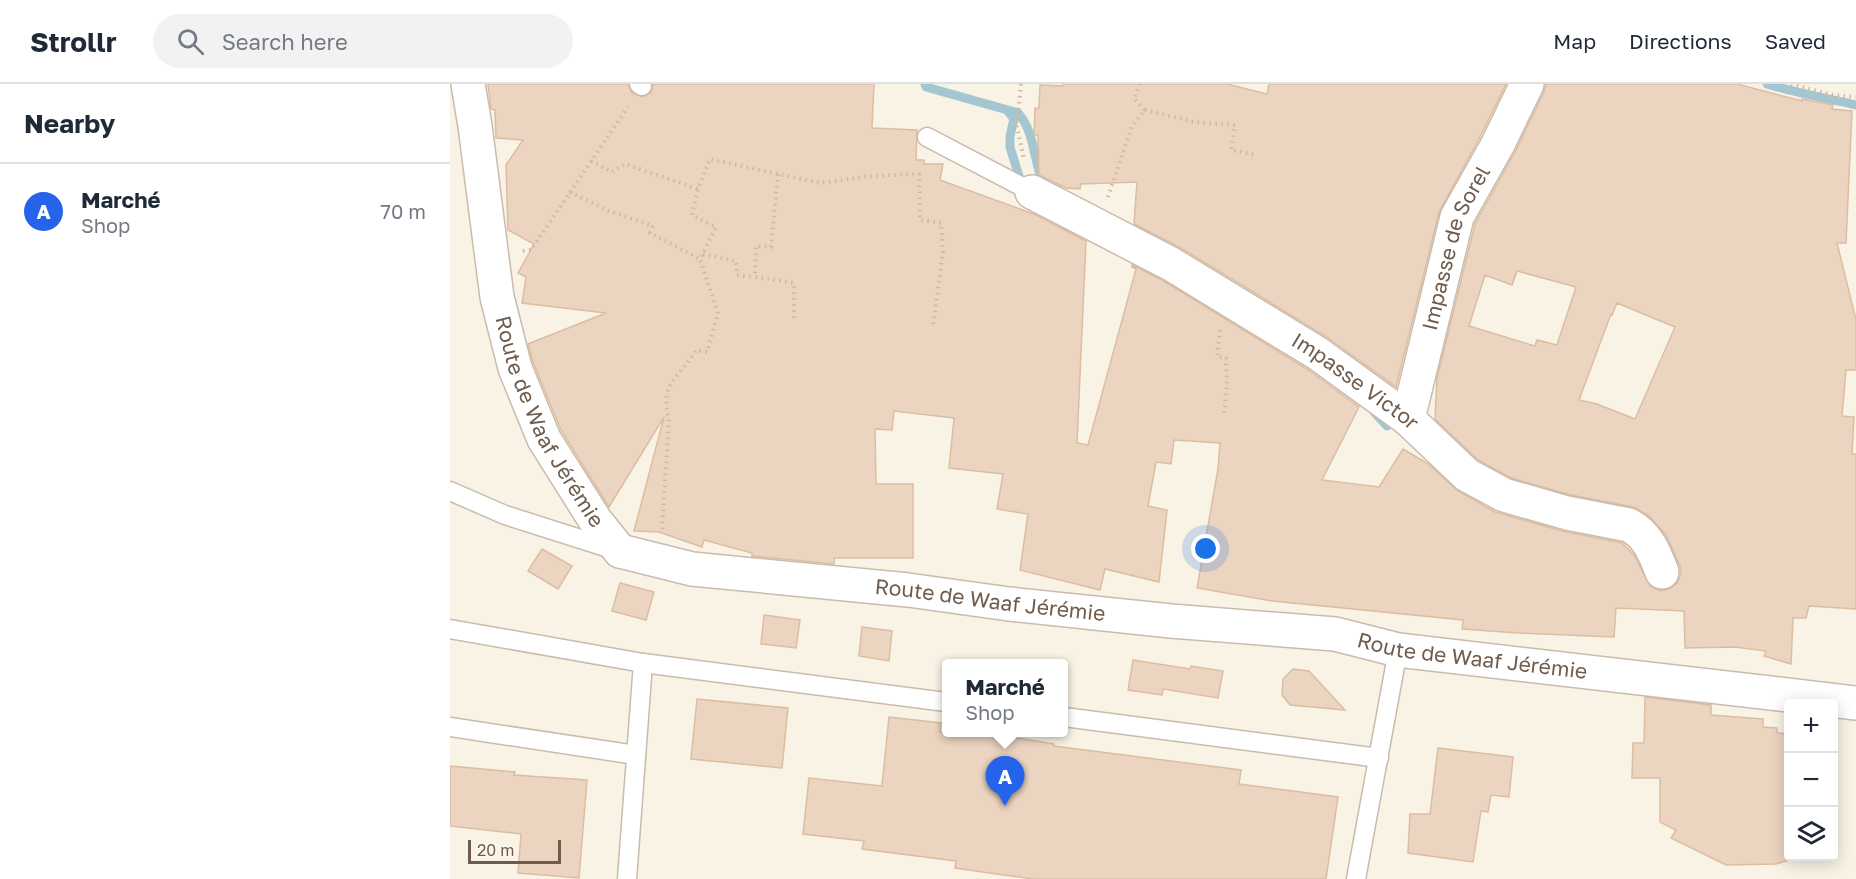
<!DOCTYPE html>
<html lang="en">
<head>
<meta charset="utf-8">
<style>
  :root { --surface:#fff; --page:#f2f2f3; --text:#1f2937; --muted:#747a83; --line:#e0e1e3; --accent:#2563eb }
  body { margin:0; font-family:"Golos Text",sans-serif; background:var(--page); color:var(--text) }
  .controls { position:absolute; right:18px; bottom:18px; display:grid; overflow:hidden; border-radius:6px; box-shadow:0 3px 15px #0003 }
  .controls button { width:54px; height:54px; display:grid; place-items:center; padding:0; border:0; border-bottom:2px solid var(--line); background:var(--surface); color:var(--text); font:30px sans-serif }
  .scale { position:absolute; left:18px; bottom:15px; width:93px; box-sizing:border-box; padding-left:6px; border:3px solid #6f5c4d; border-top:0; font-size:16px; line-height:21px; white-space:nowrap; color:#6f5c4d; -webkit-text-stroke:4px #fdf7eb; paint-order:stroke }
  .you { position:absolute; left:756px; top:465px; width:21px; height:21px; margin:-15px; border:4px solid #fff; border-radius:50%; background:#1a73e8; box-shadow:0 0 0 9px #1a73e833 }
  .badge { display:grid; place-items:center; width:39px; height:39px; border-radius:50%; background:var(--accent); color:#fff; font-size:20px; font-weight:700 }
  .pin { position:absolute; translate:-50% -50px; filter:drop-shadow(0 2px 3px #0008) }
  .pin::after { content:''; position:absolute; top:32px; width:21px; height:18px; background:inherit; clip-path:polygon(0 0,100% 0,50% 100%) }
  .popup { position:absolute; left:492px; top:575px; width:126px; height:78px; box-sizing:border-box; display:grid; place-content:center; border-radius:6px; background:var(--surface); filter:drop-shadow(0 2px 4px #0005); font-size:20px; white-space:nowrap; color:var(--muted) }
  .popup b { font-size:22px; color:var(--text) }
  .popup::after { content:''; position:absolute; left:50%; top:100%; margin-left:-12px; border:12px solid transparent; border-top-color:var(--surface) }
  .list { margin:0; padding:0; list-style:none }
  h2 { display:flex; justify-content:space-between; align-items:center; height:78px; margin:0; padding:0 24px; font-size:26px }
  h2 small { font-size:20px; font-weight:400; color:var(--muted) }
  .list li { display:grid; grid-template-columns:39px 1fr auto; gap:18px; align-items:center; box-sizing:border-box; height:96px; padding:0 24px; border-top:2px solid var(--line) }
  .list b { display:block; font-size:22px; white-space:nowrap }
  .list p { margin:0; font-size:20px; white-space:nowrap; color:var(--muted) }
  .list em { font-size:20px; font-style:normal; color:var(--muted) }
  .icon { flex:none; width:33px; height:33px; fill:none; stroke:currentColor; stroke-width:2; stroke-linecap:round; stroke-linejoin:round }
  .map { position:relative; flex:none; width:1406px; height:795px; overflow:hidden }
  header { display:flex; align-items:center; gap:36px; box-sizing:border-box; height:84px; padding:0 30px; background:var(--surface); border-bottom:2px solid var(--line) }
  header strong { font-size:28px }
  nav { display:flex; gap:33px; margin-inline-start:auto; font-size:21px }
  .search { width:420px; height:54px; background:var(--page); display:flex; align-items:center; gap:15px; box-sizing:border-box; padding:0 21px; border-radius:33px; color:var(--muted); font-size:22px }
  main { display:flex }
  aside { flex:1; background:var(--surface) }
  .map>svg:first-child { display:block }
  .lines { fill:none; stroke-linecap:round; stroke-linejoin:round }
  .stream { stroke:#a3c6d1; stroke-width:9 }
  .building { fill:#ebd4c0; stroke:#dcbda2; stroke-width:1.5; fill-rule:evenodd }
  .service-casing { stroke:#c9bbad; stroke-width:21 }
  .minor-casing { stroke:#c9bbad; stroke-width:36 }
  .tertiary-casing { stroke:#c9bbad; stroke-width:36 }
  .path { stroke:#d0b8a3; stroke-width:4; stroke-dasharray:1.5 4.5; stroke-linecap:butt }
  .service { stroke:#fff; stroke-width:18 }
  .minor { stroke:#fff; stroke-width:33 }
  .tertiary { stroke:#fff; stroke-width:33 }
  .labels { text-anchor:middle; stroke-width:4.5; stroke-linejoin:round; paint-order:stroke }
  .street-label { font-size:21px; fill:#6f5c4d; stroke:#fdf7eb }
</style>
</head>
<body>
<header>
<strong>Strollr</strong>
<div class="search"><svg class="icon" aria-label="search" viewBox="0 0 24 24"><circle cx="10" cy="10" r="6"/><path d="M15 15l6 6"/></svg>Search here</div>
<nav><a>Map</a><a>Directions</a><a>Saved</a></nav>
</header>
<main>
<aside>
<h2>Nearby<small></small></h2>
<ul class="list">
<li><span class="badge">A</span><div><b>Marché</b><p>Shop</p></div><em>70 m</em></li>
</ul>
</aside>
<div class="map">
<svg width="1406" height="795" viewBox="0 0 1406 795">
  <rect width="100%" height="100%" fill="#f9f3e5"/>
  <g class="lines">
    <g class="stream">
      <path d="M475 0 476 3 568 29C586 49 583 80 595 103"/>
      <path d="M1317 0C1346 9 1376 14 1406 21"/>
      <path d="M557 26 564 35 560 52V63L572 102"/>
      <path d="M924 328 937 342"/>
    </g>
  </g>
  <g class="building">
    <path d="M38 0H178L182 9 192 13 201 9 203 0H424L422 44 467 46 466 76H474V80H493L490 96 584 130 636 157 627 359 638 361 686 185 682 183V181L712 196 857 285 909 323 872 396 929 403 953 365 977 379 1008 407 1045 428 1112 447 1172 459 1184 471 1200 502 1210 507 1219 505 1227 499 1231 490 1230 482 1216 451 1198 431 1183 423 1121 411 1061 394 1028 376 985 335 987 294 1025 140 1065 68 1094 8 1096 0H1287L1352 17V15L1383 21 1382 25 1402 27 1396 159H1387L1406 236V286H1396L1392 332 1404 333 1402 370H1406V525L1359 522 1356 534H1343L1341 580 1314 572 1316 567 1285 563 1235 564 1234 527 1166 524 1164 553 1068 549 1012 545 1013 536 822 517 747 504 768 385 770 359 724 356 721 380 706 378 698 422 717 426 709 498 655 485 650 506 570 486 578 430 547 425 553 390 499 384 504 334 444 327 442 346 425 345 426 400H463V474H384V480L302 472V469L254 456 252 463 209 448 184 447 214 333 159 423 111 346 83 278 78 260 156 229 72 219 76 193 68 189 84 160 58 146 56 81 73 56 46 54 45 26 41 25ZM1067 187 1126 203 1107 261 1087 256 1085 262 1019 242 1035 191 1062 201ZM1167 219 1225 243 1185 335 1147 320 1129 316 1161 230 1162 231Z"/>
    <path d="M613 0H777L817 10 819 0H1056L1031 51 989 128 946 303 877 253 731 164 684 140 687 98 631 100 630 105 616 104 589 91 588 51H584L585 24H589L590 1 613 2Z"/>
    <path d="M92 465 122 482 108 505 78 487Z"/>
    <path d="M170 499 204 508 196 536 162 527Z"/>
    <path d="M314 531 350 536 346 564 311 560Z"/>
    <path d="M412 543 442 547 439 577 409 572Z"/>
    <path d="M683 576 740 585 741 582 773 587 768 614 713 605 712 611 678 606Z"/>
    <path d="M843 585 859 587 895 626 840 621 832 611 833 595Z"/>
    <path d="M1195 613 1261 621V631L1313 635V643L1327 644V649L1338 650 1336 725 1338 727V772L1350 773 1326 780 1276 781 1221 754 1226 746 1210 738V694H1182L1183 659H1194Z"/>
    <path d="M247 615 338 624 332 684 241 675Z"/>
    <path d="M439 633 491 639 490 648H530L604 660V662L791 686 789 700 888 713 876 795H583L505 784 506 777 412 765 414 757 353 750 359 694 432 702Z"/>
    <path d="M988 664 1063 673 1059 713 1041 711 1038 728 1031 727 1023 778 958 769 960 730H980Z"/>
    <path d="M0 682 65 688 64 691 137 696 129 794 68 789 71 750 0 742Z"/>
  </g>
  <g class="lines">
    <defs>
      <g id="service">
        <path d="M189 0 192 2"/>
        <path d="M477 53 582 108"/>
        <path d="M0 407 55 431 165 466"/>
        <path d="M0 545 193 579 496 618"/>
        <path d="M614 633 929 674"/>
        <path d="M0 643 186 671"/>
        <path d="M177 795 193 579"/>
        <path d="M906 795 948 566"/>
      </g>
      <g id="minor">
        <path id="s1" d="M18 0 25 42 47 213 65 284 94 355 145 436 170 467"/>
        <path id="s2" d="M582 108 721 180 867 269 958 335 1017 391 1054 411 1117 429 1179 441C1198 451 1205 470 1212 488"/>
        <path id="s3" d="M958 335 1007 133 1048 60 1077 0"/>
      </g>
      <g id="tertiary">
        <path id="s4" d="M170 467 242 485 458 506 559 520 721 537 885 550 948 566 1406 619"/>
      </g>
    </defs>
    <use href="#service" class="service-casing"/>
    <use href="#minor" class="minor-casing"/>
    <use href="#tertiary" class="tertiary-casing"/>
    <g class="path">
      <path d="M571 0 567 43 574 75"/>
      <path d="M1341 0 1383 11 1406 13"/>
      <path d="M695 26 744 38 785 41 781 66 806 71"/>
      <path d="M141 77 162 88 175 80 248 105 260 75 369 99 422 92 469 90 470 136 491 139 493 168 483 242"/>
      <path d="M328 90 321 163 306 162 305 193 344 199V236"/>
      <path d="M120 108 159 127 203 142 200 149 250 175"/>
      <path d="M658 113 682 42 695 26 684 15 690 0"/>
      <path d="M73 167 81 166 178 23"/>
      <path d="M253 170 286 177 287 191 304 193"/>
      <path d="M770 246 767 273 776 274 777 300 774 331"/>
      <path d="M212 445 219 335C209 297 230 294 246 266L257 268 268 229 250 175 266 143 242 131 248 105"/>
    </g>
    <use href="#service" class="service"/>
    <use href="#minor" class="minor"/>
    <use href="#tertiary" class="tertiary"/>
  </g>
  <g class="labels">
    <g class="street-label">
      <text dy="7" stroke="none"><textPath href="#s3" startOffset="178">Impasse de Sorel</textPath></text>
      <text dy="7" stroke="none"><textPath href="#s2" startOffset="375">Impasse Victor</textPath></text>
      <text dy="7" stroke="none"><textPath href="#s1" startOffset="351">Route de Waaf Jérémie</textPath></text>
      <text dy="7" stroke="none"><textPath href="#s4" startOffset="374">Route de Waaf Jérémie</textPath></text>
      <text dy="7" stroke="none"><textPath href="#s4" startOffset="860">Route de Waaf Jérémie</textPath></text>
    </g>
  </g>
</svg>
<div class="controls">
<button>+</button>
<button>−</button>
<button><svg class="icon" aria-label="layers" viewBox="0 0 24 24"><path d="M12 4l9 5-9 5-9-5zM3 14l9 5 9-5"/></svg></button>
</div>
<div class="scale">20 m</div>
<div class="you"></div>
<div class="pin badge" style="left:555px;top:722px">A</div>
<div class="popup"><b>Marché</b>Shop</div>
</div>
</main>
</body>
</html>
